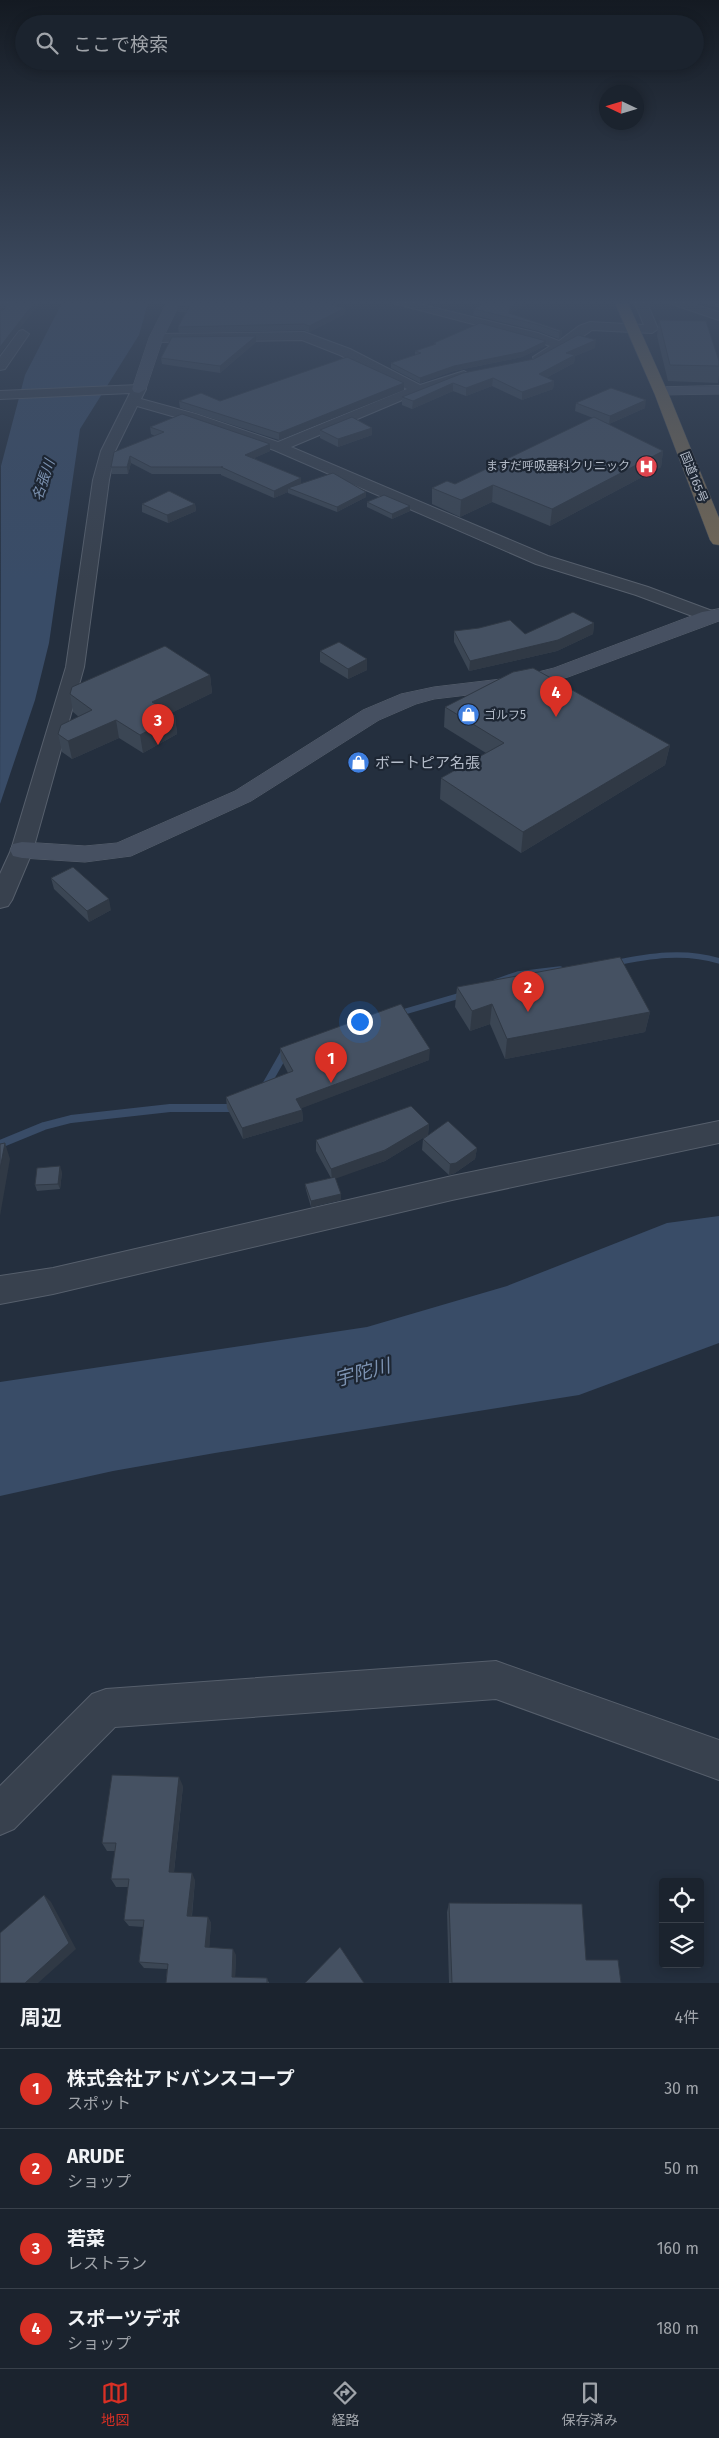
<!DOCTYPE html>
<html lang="ja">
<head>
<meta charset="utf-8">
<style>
  :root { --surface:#1b232e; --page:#242b36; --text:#f1f3f6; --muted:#a0a4aa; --line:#39404a; --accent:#d93025 }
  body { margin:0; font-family:"Fira Sans","Noto Sans JP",sans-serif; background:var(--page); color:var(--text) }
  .controls { position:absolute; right:15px; bottom:15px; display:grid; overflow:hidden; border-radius:5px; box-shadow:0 2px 12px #0003 }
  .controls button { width:45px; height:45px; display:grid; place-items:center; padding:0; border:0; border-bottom:1px solid var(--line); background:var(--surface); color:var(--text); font:25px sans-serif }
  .compass { position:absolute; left:599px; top:85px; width:45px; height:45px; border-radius:50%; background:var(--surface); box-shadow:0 2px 12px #0003; rotate:274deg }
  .you { position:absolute; left:359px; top:1021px; width:18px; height:18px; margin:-12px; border:4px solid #fff; border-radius:50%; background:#1a73e8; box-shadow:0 0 0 8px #1a73e833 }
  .badge { display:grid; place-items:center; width:32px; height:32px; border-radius:50%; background:var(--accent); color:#fff; font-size:16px; font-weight:700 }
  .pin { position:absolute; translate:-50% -41px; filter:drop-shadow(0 1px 2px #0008) }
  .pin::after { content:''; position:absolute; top:26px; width:18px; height:15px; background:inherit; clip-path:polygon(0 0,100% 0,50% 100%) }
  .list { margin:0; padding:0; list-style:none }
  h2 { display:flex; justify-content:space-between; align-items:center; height:65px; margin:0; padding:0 20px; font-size:21px }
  h2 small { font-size:16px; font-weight:400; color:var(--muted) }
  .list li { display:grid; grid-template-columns:32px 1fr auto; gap:15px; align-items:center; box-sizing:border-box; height:80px; padding:0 20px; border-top:1px solid var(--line) }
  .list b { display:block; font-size:19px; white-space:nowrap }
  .list p { margin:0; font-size:16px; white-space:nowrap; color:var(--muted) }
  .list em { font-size:16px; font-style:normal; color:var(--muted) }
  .icon { flex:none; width:28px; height:28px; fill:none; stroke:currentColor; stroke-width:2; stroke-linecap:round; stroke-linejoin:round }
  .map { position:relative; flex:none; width:719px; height:1983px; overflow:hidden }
  .search { position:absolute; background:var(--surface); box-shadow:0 2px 12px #0003; left:15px; right:15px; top:15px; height:55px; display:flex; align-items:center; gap:12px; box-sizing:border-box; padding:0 18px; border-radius:28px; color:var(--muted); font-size:19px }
  .sheet { height:385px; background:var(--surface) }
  nav { display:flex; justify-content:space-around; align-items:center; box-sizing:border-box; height:70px; border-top:1px solid var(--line); background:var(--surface); font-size:14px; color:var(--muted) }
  nav a { display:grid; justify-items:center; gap:2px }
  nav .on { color:var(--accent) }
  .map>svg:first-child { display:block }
  .water { fill:#394c67 }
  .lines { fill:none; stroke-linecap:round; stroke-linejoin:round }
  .stream-far1 { stroke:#394c67; stroke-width:5.5 }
  .stream { stroke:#394c67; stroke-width:8 }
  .street-casing { stroke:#565f6c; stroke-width:2 }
  .secondary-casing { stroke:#565f6c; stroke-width:1 }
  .highway-casing { stroke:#434c59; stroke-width:1 }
  .street { fill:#38414e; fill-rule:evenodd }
  .secondary { fill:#465061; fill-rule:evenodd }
  .highway { fill:#746855; fill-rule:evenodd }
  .rail-casing { stroke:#5a6575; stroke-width:3 }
  .rail { stroke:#1d2633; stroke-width:2; stroke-dasharray:6; stroke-linecap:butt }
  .wall { fill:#3b4654 }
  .shaded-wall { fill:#303945 }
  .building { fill:#455162; stroke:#303945 }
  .labels { text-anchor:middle; stroke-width:4.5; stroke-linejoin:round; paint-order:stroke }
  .far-poi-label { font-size:12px; fill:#b4bcc9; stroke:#1d2633; text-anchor:end }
  .far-street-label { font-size:12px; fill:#b4bcc9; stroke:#1d2633 }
  .far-water-label { font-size:14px; font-style:italic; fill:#7c92b1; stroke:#1d2633 }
  .poi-label { font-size:15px; fill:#b4bcc9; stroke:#1d2633; text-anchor:start }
  .near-water-label { font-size:19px; font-style:italic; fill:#7c92b1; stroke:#1d2633 }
</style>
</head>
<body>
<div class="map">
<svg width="719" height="1983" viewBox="0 0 719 1983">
  <rect width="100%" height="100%" fill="#242f3e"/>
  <g class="water">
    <path d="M62 303H148L139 335 80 429 49 643 35 700 0 804 1 466 25 375Z"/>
    <path d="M719 1216V1343L579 1395 215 1453 113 1471 0 1496V1382L367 1327 507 1286 667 1223Z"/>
  </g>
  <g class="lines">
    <g class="stream-far1">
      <path d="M614 963C649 956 684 950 719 961"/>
      <path d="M495 982 518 974 560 969"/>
      <path d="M400 1013 462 995"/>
    </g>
    <g class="stream">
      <path d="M265 1087 285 1052"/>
      <path d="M0 1144 44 1126 71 1119 170 1108H234"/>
    </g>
    <defs>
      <g id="street">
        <path d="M0 303H12L4 314 0 315Z"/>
        <path d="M393 303H415L538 333 559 341 579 326 590 322 644 325 635 303H647L658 329 652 333 592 330 565 349 539 361 534 360 533 357 550 346 530 339Z"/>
        <path d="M669 303H689L719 312V320Z"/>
        <path d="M23 330 29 334 5 369 0 370V357L19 331Z"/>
        <path d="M304 332 350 349 420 385 464 371 471 375 469 378 407 398 291 447 548 556 648 587 715 612 718 616 715 620H703L636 595 536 564 274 450 186 420 137 406 115 451 109 480 84 667 33 850 12 900 8 906 0 908V874L11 850 66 667 93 480 101 451 130 393 0 399V391L139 385 146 389 141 399 196 414 278 442 407 389 340 355 302 340 156 342 150 338 156 334Z"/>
        <path d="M719 1121V1143L452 1200 53 1294 0 1304V1276L53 1268 452 1176Z"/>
        <path d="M496 1661 719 1740V1780L496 1699 115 1727 14 1829 0 1835V1786L92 1694 106 1689Z"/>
      </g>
      <g id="secondary">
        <path d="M167 303H180L163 338 146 389 139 393 134 392 132 389 149 338Z"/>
        <path d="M719 386V394L660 395 653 391 660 387Z"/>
        <path d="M719 609V621L568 677 518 689 434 699 416 704 379 720 251 801 131 856 85 862 22 858 13 856 10 850 13 844 22 842 85 846 117 843 235 791 363 710 401 694 434 687 518 677 554 668 702 612Z"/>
      </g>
      <path id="highway" d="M615 303H628L669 395 719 518V545L713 544 710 540 655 395Z"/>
    </defs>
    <use href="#street" class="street-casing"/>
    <use href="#secondary" class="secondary-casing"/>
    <use href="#highway" class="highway-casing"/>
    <use href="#street" class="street"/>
    <use href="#secondary" class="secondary"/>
    <use href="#highway" class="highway"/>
    <defs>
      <path id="rail" d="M709 303 719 306"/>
    </defs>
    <use href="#rail" class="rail-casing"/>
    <use href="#rail" class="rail"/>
  </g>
  <g class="wall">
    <path d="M337 303V306L345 314 309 332 304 330 179 333 178 327 186 312H178L177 306Z"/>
    <path d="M527 303 510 314 562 331 561 337 559 339 538 331 473 315 474 309Z"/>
    <path d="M659 320 719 361V375L718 383 668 381 657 336Z"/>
    <path d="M256 342 220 373 162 364 161 358Z"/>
    <path d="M434 343 545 346 522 357 454 371 420 383 391 368V363L415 355V351L434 345Z"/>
    <path d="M595 348 575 356 574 363 546 378 554 381 553 389 522 400 492 386 466 396 453 391 412 409 402 405V397L463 373Z"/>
    <path d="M404 383V390L279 440 180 408 179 401H220Z"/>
    <path d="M576 403 645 408 609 424 604 422 663 451 661 467 550 526 492 502 460 517 432 504V488L455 484 593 418 575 411Z"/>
    <path d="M150 427 270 451 254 458 301 484 366 492V497L337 512 288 493V492L274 498 221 475V474H152L131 463 128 474H112L111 467 155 436 151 434Z"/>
    <path d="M372 428V435L338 447 320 438V430Z"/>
    <path d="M367 502 410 506V511L392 519 367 507Z"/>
    <path d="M142 504H195L196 511 168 523 142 512Z"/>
    <path d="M594 623 593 634 557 651 469 671 454 642V631L525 634Z"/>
    <path d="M320 651 367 670 348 679 320 662Z"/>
    <path d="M210 675 212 693 171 713 175 716 177 734 143 753 119 738 72 759 62 752 58 734 79 717 73 712 70 694Z"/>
    <path d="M445 707 670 745 665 765 521 853 440 799 441 778 486 753 444 727Z"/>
    <path d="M51 878 111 910 89 922 54 889Z"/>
    <path d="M457 987 650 1012 645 1032 505 1059 490 1024 470 1031 455 1007Z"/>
    <path d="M280 1048 429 1060 301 1108 302 1110 303 1121 243 1139 227 1108 226 1097 288 1073 281 1059Z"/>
    <path d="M429 1124 428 1135 477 1148 475 1159 455 1173 449 1175 422 1150 423 1139 426 1136 385 1161 335 1178 341 1200 311 1207 306 1190 305 1184 331 1178 316 1151V1140Z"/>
    <path d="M62 1172 60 1189 37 1191 35 1185Z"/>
    <path d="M183 1786 174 1872 195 1880 192 1916 208 1917 211 1923 209 1948 236 1955 235 1977 267 1978 269 1983H166L167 1969 144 1968 139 1962 143 1927 129 1926 124 1920 128 1887H116L111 1879 115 1851H107L102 1843Z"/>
    <path d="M449 1903 586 1960 621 1983H449L447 1912Z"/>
  </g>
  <g class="shaded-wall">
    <path d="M34 303H38L39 304 0 354V347Z"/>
    <path d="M517 303H527L509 314 508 320 510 307Z"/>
    <path d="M345 308V314L309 332V326Z"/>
    <path d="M562 331 561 337 559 339V332Z"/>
    <path d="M256 336V342L220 373V366Z"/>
    <path d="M596 340 595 348 575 356 574 363 538 382 539 374 566 353Z"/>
    <path d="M546 341 545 346 522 357 454 371 420 383V378L454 366Z"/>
    <path d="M493 378 492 386 466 396V388Z"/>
    <path d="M554 381 553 389 522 400V392Z"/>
    <path d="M404 383V390L279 440V433Z"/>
    <path d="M453 383V391L412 409 413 401Z"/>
    <path d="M646 400 645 408 609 424 610 416Z"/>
    <path d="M372 428V435L338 447V439Z"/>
    <path d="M270 444V451L246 462 245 455Z"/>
    <path d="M663 451 661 467 550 526 552 509Z"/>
    <path d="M130 456 131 463 128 474 127 467Z"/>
    <path d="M301 478V486L288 488V492L274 498V491Z"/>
    <path d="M493 485 492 502 460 517 461 500Z"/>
    <path d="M366 492V497L337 512V507Z"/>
    <path d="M195 504 196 511 168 523 167 515Z"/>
    <path d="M410 506V511L392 519V514Z"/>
    <path d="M594 623 593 634 557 651 469 671 470 661Z"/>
    <path d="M367 659V670L348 679V669Z"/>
    <path d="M210 675 212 693 155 721 152 702Z"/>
    <path d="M175 716 177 734 143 753 140 735Z"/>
    <path d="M116 720 119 738 72 759 68 741Z"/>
    <path d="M670 745 665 765 521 853 523 832Z"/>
    <path d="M109 899 111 910 89 922 87 911Z"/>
    <path d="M492 1004 490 1024 470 1031 472 1011Z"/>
    <path d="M650 1012 645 1032 505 1059 507 1039Z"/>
    <path d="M430 1049 429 1060 297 1110 296 1099Z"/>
    <path d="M302 1110 303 1121 243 1139 242 1128Z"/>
    <path d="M429 1124 428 1135 385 1161 332 1180 331 1169Z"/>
    <path d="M5 1143 10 1159 0 1216V1169Z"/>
    <path d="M477 1148 475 1159 455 1173 449 1175 450 1164Z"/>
    <path d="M60 1166 62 1172 60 1189 58 1184Z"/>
    <path d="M341 1194V1200L311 1207V1201Z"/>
    <path d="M179 1777 183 1786 173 1880 169 1872Z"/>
    <path d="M192 1873 195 1880 191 1922 187 1916Z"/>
    <path d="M44 1895 51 1902 76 1949 38 1983H25Z"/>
    <path d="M208 1917 211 1923 209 1953 205 1947Z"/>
    <path d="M233 1949 236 1955 235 1982 232 1977Z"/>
  </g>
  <g class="building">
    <path d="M9 303H34L0 347V310H3Z"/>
    <path d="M178 303H334L332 305 345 308 309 326 304 324 178 327 189 307 177 306Z"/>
    <path d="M483 303H517L510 307 509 313 562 331 559 332 539 325 474 309Z"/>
    <path d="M659 320 706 321 719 361V366L670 365Z"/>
    <path d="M480 323 546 341 523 352 454 366 420 378 391 363 421 353 415 351 436 344 434 343Z"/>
    <path d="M578 335 596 340 566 353 575 355 539 374 554 381 522 392 493 378 466 388 453 383 413 401 402 397 463 373 534 359Z"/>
    <path d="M256 336 220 366 161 358 172 337Z"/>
    <path d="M347 357 404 383 279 433 179 401 201 393 220 401Z"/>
    <path d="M611 388 646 400 610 416 576 403Z"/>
    <path d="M182 414 270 444 245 455 301 478 274 491 221 467H223H151L130 456 127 467H111L114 452 164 432 150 427Z"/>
    <path d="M352 417 372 428 338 439 320 430Z"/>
    <path d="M594 417 663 451 552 509 493 485 461 500 432 488 447 481 455 484Z"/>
    <path d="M333 473 366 492 337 507 288 488Z"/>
    <path d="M169 491 195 504 167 515 142 504Z"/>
    <path d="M384 495 410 506 392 514 367 502Z"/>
    <path d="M573 612 594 623 558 640 470 661 454 631 479 628 510 620 525 634Z"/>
    <path d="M339 642 367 659 348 669 320 651Z"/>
    <path d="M165 646 210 675 152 702 175 716 140 735 116 720 68 741 58 734 61 725 92 710 70 694 72 687Z"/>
    <path d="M533 668 670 745 523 832 441 778 504 743 445 707 513 672Z"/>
    <path d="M73 867 109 899 87 911 51 878Z"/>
    <path d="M620 957 650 1012 507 1039 492 1004 472 1011 457 987Z"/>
    <path d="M401 1004 430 1049 296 1099 302 1110 242 1128 226 1097 293 1071 280 1048Z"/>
    <path d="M411 1106 429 1124 385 1150 331 1169 316 1140Z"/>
    <path d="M448 1121 477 1148 456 1163 450 1164 423 1139Z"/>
    <path d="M5 1143 0 1169V1144Z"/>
    <path d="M60 1166 58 1184 35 1185 37 1168Z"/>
    <path d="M335 1177 341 1194 311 1201 305 1184Z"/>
    <path d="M112 1775 179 1777 169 1872 192 1873 187 1916 208 1917 205 1947 233 1949 232 1977 267 1978V1983H166L168 1964 139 1962 144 1920H124L129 1879H111L116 1843H102Z"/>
    <path d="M44 1895 69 1943 25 1983H0V1933Z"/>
    <path d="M449 1903 582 1904 586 1960H618L621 1983H452Z"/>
    <path d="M340 1947 364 1983H305Z"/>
  </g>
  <linearGradient id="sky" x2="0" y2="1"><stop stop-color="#141a22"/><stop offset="0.52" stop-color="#3f4d63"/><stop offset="1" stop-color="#3f4d63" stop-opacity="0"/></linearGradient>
  <rect width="719" height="581" fill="url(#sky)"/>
  <defs>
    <symbol id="hospital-disc" viewBox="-11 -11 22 22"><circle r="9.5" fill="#e0444e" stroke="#1d2633"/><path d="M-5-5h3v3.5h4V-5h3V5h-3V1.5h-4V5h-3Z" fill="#fff"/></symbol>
    <symbol id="shop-disc" viewBox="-11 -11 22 22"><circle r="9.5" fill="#3f7fe0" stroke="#1d2633"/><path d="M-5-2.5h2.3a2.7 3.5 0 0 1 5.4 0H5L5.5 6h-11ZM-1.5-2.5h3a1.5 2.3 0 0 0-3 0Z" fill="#fff"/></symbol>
  </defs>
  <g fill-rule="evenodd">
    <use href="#hospital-disc" x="634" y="454" width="25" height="25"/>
    <use href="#shop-disc" x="456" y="702" width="25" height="25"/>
    <use href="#shop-disc" x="346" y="750" width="25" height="25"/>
  </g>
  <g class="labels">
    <g class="far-poi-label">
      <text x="630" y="470">ますだ呼吸器科クリニック</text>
      <text x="484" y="719" text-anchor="start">ゴルフ5</text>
    </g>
    <g class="far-street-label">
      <text transform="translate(694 477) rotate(68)" y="4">国道165号</text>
    </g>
    <g class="far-water-label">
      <text transform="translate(43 480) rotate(-71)" y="5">名張川</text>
    </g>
    <g class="poi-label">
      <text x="375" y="768">ボートピア名張</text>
    </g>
    <g class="near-water-label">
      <text transform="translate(362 1372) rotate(-15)" y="7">宇陀川</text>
    </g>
  </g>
</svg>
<div class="controls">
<button><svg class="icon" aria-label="locate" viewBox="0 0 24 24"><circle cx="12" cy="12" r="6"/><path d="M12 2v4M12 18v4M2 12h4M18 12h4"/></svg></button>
<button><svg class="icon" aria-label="layers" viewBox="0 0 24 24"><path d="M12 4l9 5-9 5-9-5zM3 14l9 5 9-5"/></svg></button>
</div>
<svg class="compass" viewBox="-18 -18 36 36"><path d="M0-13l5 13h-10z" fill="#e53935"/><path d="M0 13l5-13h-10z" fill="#a0a4aa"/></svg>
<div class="you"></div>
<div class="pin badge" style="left:331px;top:1083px">1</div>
<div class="pin badge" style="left:528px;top:1012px">2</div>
<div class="pin badge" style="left:158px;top:745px">3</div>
<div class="pin badge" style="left:556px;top:717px">4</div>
<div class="search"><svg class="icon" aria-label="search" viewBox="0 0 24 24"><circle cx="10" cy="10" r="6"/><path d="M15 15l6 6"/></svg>ここで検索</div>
</div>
<section class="sheet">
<h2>周辺<small>4件</small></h2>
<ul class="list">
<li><span class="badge">1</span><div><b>株式会社アドバンスコープ</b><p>スポット</p></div><em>30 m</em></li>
<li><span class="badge">2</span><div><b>ARUDE</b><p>ショップ</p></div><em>50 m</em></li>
<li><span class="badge">3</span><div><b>若菜</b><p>レストラン</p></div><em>160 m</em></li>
<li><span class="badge">4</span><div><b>スポーツデポ</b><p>ショップ</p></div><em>180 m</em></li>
</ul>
</section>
<nav>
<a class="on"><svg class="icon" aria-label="map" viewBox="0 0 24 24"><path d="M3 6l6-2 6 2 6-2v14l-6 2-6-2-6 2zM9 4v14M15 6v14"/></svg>地図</a>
<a><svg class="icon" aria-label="directions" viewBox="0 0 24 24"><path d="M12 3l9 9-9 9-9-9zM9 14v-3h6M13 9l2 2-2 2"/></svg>経路</a>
<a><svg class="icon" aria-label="saved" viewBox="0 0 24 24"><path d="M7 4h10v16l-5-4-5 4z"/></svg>保存済み</a>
</nav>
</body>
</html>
